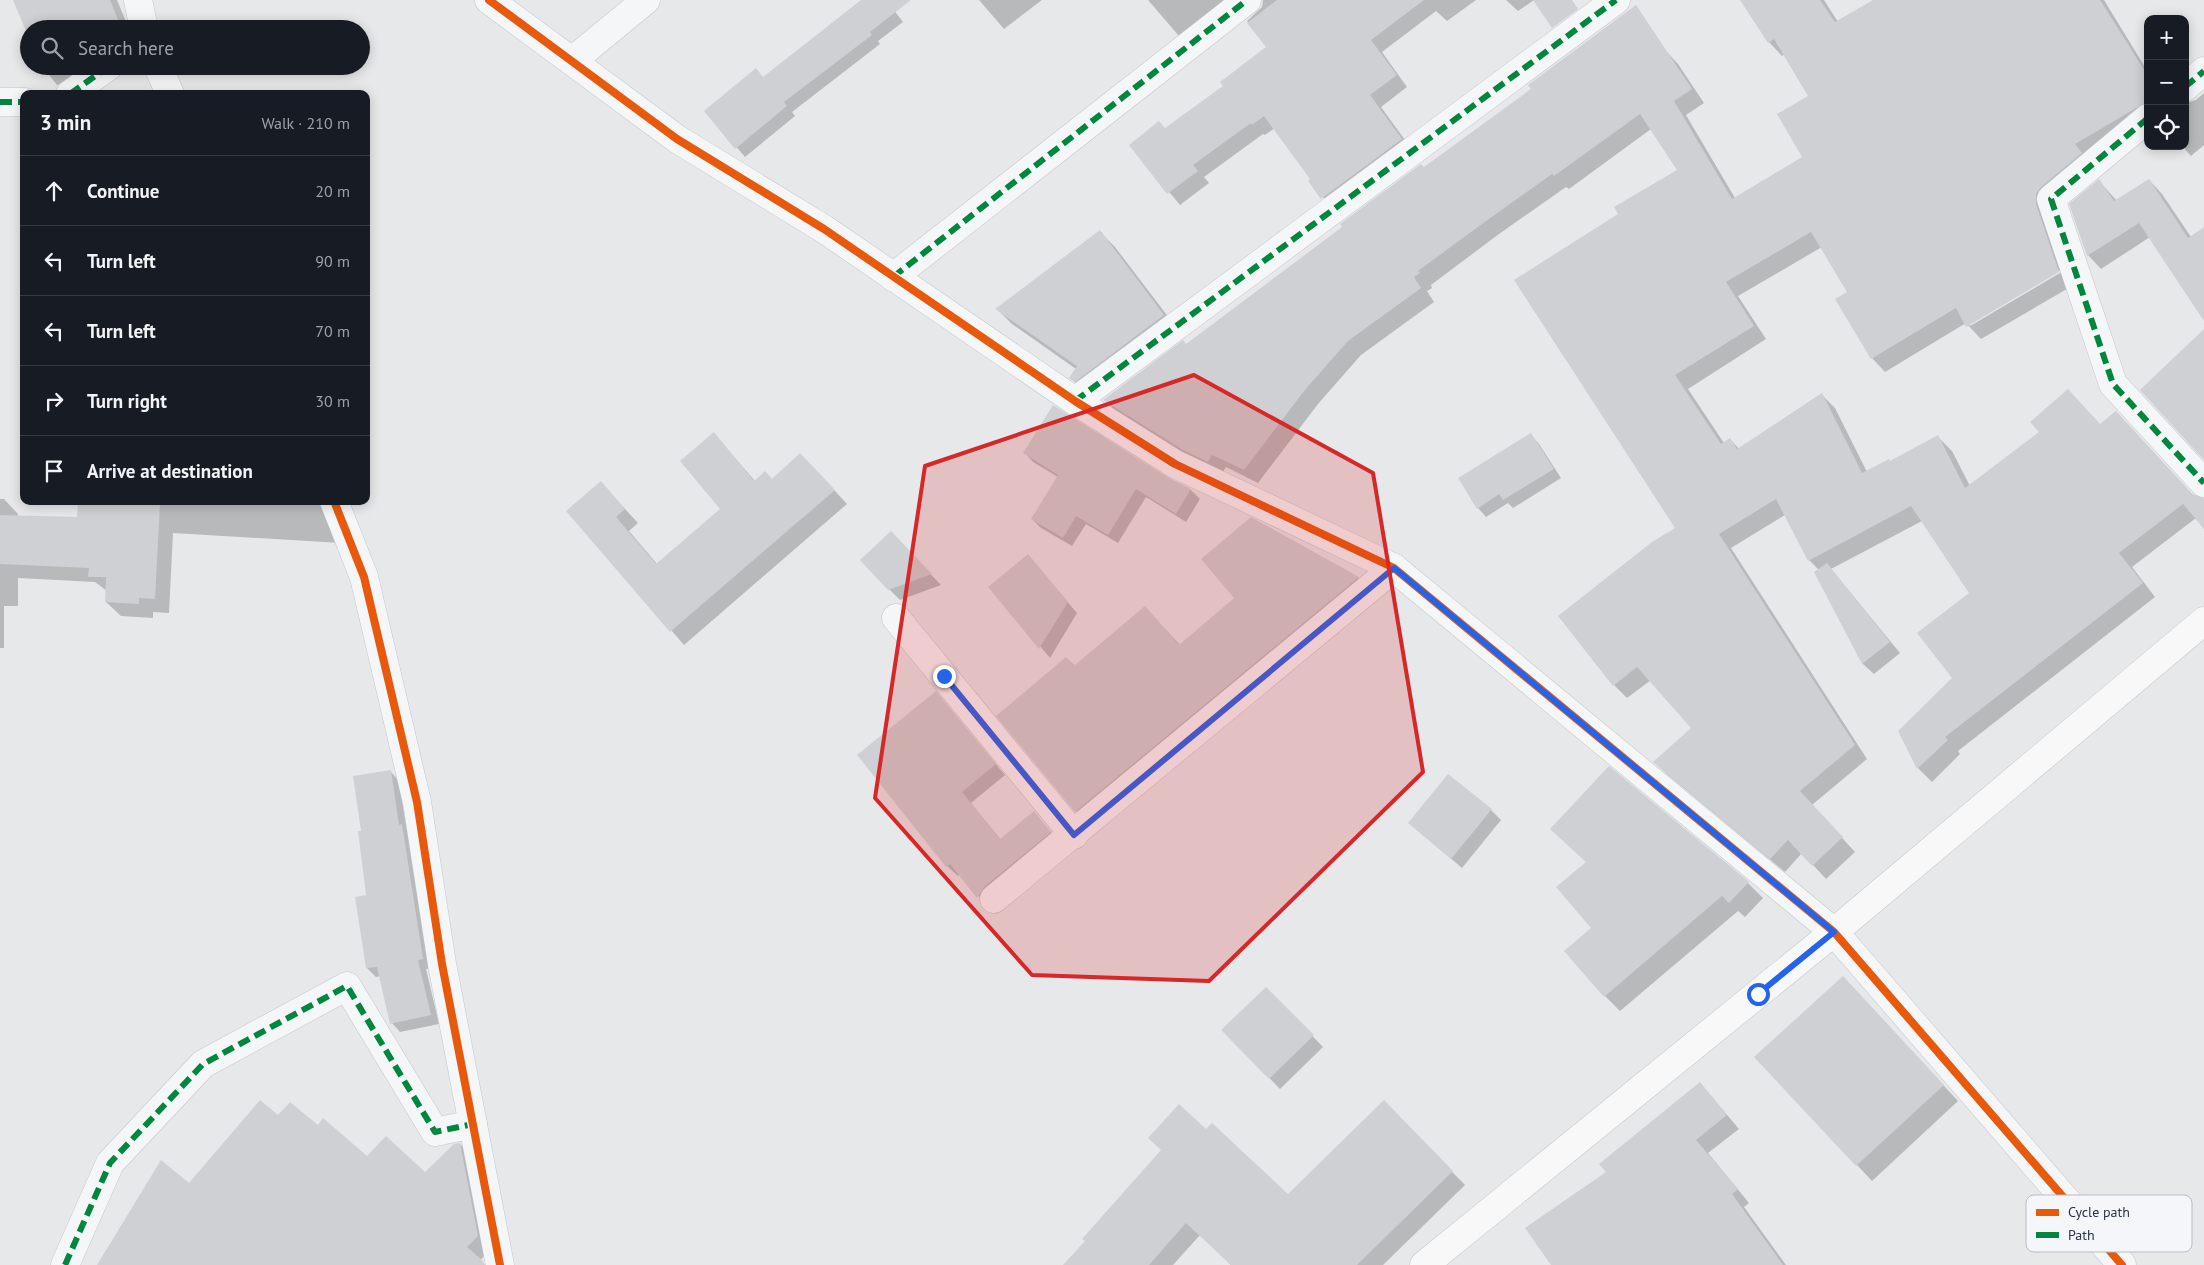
<!DOCTYPE html>
<html lang="en">
<head>
<meta charset="utf-8">
<style>
  :root { --surface:#171b24; --page:#242831; --text:#f1f3f6; --muted:#9ea1a6; --line:#363941 }
  body { margin:0; font-family:"PT Sans",sans-serif; background:var(--page); color:var(--text) }
  .controls { position:absolute; right:15px; top:15px; display:grid; overflow:hidden; border-radius:10px; box-shadow:0 2px 12px #0003 }
  .controls button { width:45px; height:45px; display:grid; place-items:center; padding:0; border:0; border-bottom:1px solid var(--line); background:var(--surface); color:var(--text); font:25px sans-serif }
  .stop { position:absolute; width:15px; height:15px; margin:-11px; border:4px solid #2563eb; border-radius:50%; background:#fff }
  .stop.end { background:#2563eb; border-color:#fff; box-shadow:0 1px 5px #0008 }
  .list { margin:0; padding:0; list-style:none }
  h2 { display:flex; justify-content:space-between; align-items:center; height:65px; margin:0; padding:0 20px; font-size:21px }
  h2 small { font-size:16px; font-weight:400; color:var(--muted) }
  .list li { display:grid; grid-template-columns:32px 1fr auto; gap:15px; align-items:center; box-sizing:border-box; height:70px; padding:0 20px; border-top:1px solid var(--line) }
  .list b { display:block; font-size:19px; white-space:nowrap }
  .list em { font-size:16px; font-style:normal; color:var(--muted) }
  .icon { flex:none; width:28px; height:28px; fill:none; stroke:currentColor; stroke-width:2; stroke-linecap:round; stroke-linejoin:round }
  .map { position:relative; flex:none; width:2204px; height:1265px; overflow:hidden }
  .search { position:absolute; background:var(--surface); box-shadow:0 2px 12px #0003; left:20px; top:20px; width:350px; height:55px; display:flex; align-items:center; gap:12px; box-sizing:border-box; padding:0 18px; border-radius:28px; color:var(--muted); font-size:19px }
  .panel { position:absolute; background:var(--surface); box-shadow:0 2px 12px #0003; left:20px; top:90px; width:350px; height:415px; border-radius:10px }
  .map>svg:first-child { display:block }
  .shadow { fill:#0003; fill-rule:evenodd }
  .building { fill:#ced0d3 }
  .lines { fill:none; stroke-linecap:round; stroke-linejoin:round }
  .minor-casing { stroke:#c4c6c8; stroke-width:29 }
  .secondary-casing { stroke:#c4c6c8; stroke-width:29 }
  .minor { stroke:#f5f6f7; stroke-width:28 }
  .secondary { stroke:#f8f8f8; stroke-width:28 }
  .quiet { stroke:#00873e; stroke-width:6; stroke-dasharray:12 6; stroke-linecap:butt }
  .cycleway-casing { stroke:#f4f6f9; stroke-width:11 }
  .cycleway { stroke:#e8590c; stroke-width:8 }
  .route { stroke:#2563eb; stroke-width:6 }
  .marked { fill:#d62828; fill-opacity:0.2; stroke:#d62828; stroke-width:4; stroke-linejoin:round }
  .key { fill:#f4f6f9; stroke:#b8bcc3; stroke-width:1 }
  .key-label { font-size:14px; fill:#2b3445 }
</style>
</head>
<body>
<div class="map">
<svg width="2204" height="1265" viewBox="0 0 2204 1265">
  <rect width="100%" height="100%" fill="#e6e8ea"/>
  <g class="shadow">
    <path d="M14 0H117L129 29H29Z"/>
    <path d="M863 0H886L903 22 878 41 880 44 792 112 795 116 745 157 706 111 764 78Z"/>
    <path d="M979 0H1042L1004 29Z"/>
    <path d="M1148 0H1250L1185 43Z"/>
    <path d="M1263 0H1476L1447 21 1436 11 1382 52 1407 87 1381 107 1413 151 1334 210 1310 181 1312 179 1275 128 1265 135 1263 134 1204 177 1209 183 1180 205 1130 145 1165 129 1225 86 1267 47 1247 21 1262 7Z"/>
    <path d="M1506 0H1534L1518 11Z"/>
    <path d="M1742 0H1824L1838 22 1875 0H2104L2148 72V122L2054 200 2072 286 1981 339 1966 323 1885 372 1872 358 1849 293 1822 247 1738 296 1766 339 1688 389 1724 443 1730 439 1739 449 1822 395 1835 408 1867 472 1891 462 1938 437 1952 451 1970 486 2101 425 2116 412 2194 496 2204 499V526L2196 518 2132 567 2155 597 1958 751 1960 754 1932 782 1918 768 1899 731 1954 678 1970 594 1922 521 1831 569 1900 653 1874 674 1863 664 1815 572 1819 570 1809 560 1785 515 1731 548 1867 759 1812 805 1855 852 1826 879 1802 853 1785 872 1668 775 1655 762 1693 728 1651 680 1627 698 1614 685 1676 528 1620 215 1678 171 1651 129 1569 189 1566 187 1499 234 1431 285 1432 288 1427 291 1434 302 1361 355 1318 404 1258 483 1226 467 1221 475 1197 464 1118 413 1105 400 1187 346 1424 169 1665 50 1678 64 1704 103 1686 115 1735 198 1804 158 1810 97 1785 54 1782 56 1769 42ZM2064 268 2065 270 1970 326V323Z"/>
    <path d="M42 66H83L86 73 57 85Z"/>
    <path d="M2204 93V145L2191 156 2182 146H2185V103L2196 100Z"/>
    <path d="M2149 180 2162 194 2191 237 2204 229V319L2150 237 2101 269 2088 255 2099 181 2117 201Z"/>
    <path d="M1100 232 1115 247 1179 331 1086 393 1071 378 1076 369 1012 324 997 309Z"/>
    <path d="M714 434 755 481 772 480 814 468 847 504 684 645 568 511 601 483 638 523 629 531 657 564 722 509Z"/>
    <path d="M1531 435 1539 444 1561 478 1513 508 1508 503 1486 517 1478 508Z"/>
    <path d="M1025 453 1166 478 1191 490 1200 499 1186 522 1146 497 1118 543 1086 524 1072 546 1041 528 1032 519 1058 477 1033 462Z"/>
    <path d="M0 499H4L18 514V517L78 519 127 501H330L341 543 173 533 169 613 153 612V618L121 616 106 602 107 591 95 582 18 578V606H4V648H0Z"/>
    <path d="M1251 519 1358 578 1377 596 1095 829 1076 811 1145 607 1180 645 1236 599Z"/>
    <path d="M901 543 941 585 900 600 889 589Z"/>
    <path d="M1028 556 1077 613 1050 658 990 587Z"/>
    <path d="M935 693 1005 775 971 803 1001 840 1034 813 1060 843 988 907 960 874 958 876 947 866Z"/>
    <path d="M391 772 399 781 407 831 410 835 431 968 426 969 439 1024 400 1032 392 1023 381 976 376 977 367 968 368 896 363 832Z"/>
    <path d="M1491 810 1501 820 1462 868 1409 823Z"/>
    <path d="M1748 883 1763 898 1745 917 1738 911 1620 1011 1605 996 1593 928Z"/>
    <path d="M1266 988 1323 1047 1280 1089 1223 1030Z"/>
    <path d="M1858 994 1958 1101 1872 1181 1857 1165Z"/>
    <path d="M1700 1083 1739 1129 1708 1153 1749 1203 1744 1207 1786 1265H1552L1608 1173Z"/>
    <path d="M1384 1102 1465 1185 1383 1265H1231L1200 1235 1173 1265H1077L1206 1131 1288 1196Z"/>
    <path d="M278 1117 318 1127 367 1158 425 1174 460 1144 473 1157 491 1249 480 1260 485 1265H99L190 1185Z"/>
  </g>
  <g class="building">
    <path d="M13 0H110L122 29H29V38Z"/>
    <path d="M861 0H911L870 32 872 35 784 102 787 106 735 149 704 111 756 68 763 77Z"/>
    <path d="M1277 0H1424L1371 40 1397 75 1370 95 1402 139 1321 199 1308 181 1310 179 1264 116 1252 125 1251 123 1193 165 1198 171 1167 194 1129 145 1159 121 1165 128 1223 86 1220 82 1266 47 1247 23Z"/>
    <path d="M1533 0H1572L1578 9 1552 28Z"/>
    <path d="M1740 0H1820L1835 22 1873 0H2100L2148 76V101L2075 144 2082 153 2041 187 2036 194V204L2059 272 1966 327 1956 308 1871 359 1835 299 1847 292 1811 232 1726 282 1754 326 1675 375 1721 444 1730 438 1737 449 1822 393 1862 473 1889 459 1890 461 1938 435 1965 488 2039 432 2030 422 2068 389 2100 424 2116 411 2192 494 2204 498V529L2183 504 2119 553 2143 583 1945 737 1948 740 1917 769 1898 731 1952 678 1917 633 1969 593 1911 506 1808 561 1776 499 1719 534 1855 745 1800 791 1843 837 1812 866 1788 840 1770 859 1653 762 1691 728 1637 667 1613 686 1558 616 1652 542 1675 528 1514 280 1618 214 1614 207 1677 170 1640 114 1554 176 1552 174 1486 221 1418 271 1420 273 1414 277 1421 288 1348 341 1304 391 1244 470 1212 455 1208 462 1183 450 1103 400 1183 340 1186 344 1342 227 1340 224 1421 164 1424 167 1531 89 1528 85 1636 5 1692 89 1674 101 1732 199 1802 157 1777 114 1808 96 1774 39 1768 43Z"/>
    <path d="M40 66H57L43 72Z"/>
    <path d="M2099 179 2114 201 2149 179 2188 238 2204 227V321L2139 223 2087 256 2069 204Z"/>
    <path d="M1100 230 1164 315 1075 382 1069 378 1077 366 995 309Z"/>
    <path d="M2204 329V460L2140 390Z"/>
    <path d="M1053 405 1167 477 1191 489 1176 514 1136 489 1108 535 1076 516 1063 538 1031 519 1058 475 1023 453Z"/>
    <path d="M714 432 754 481 765 471 772 479 800 453 835 490 670 632 566 511 601 481 625 509 616 517 656 564 720 509 680 461Z"/>
    <path d="M1531 433 1554 469 1503 500 1499 494 1477 509 1458 478Z"/>
    <path d="M78 501H153V503L160 504 155 599 139 598V604L105 602 106 577H88L89 568 0 564V515L77 517Z"/>
    <path d="M1251 517 1359 577 1075 812 996 716 1066 657 1075 665 1145 606 1179 645 1234 598 1201 559Z"/>
    <path d="M891 531 932 574 888 590 860 560Z"/>
    <path d="M1028 554 1068 602 1039 649 988 587Z"/>
    <path d="M1827 563 1890 642 1862 664 1814 572Z"/>
    <path d="M936 691 996 764 962 792 1000 839 1034 811 1051 832 984 887 977 898 950 864 946 867 857 755Z"/>
    <path d="M1609 766 1749 882 1729 903 1722 896 1604 997 1564 951 1591 928 1556 887 1586 862 1550 829Z"/>
    <path d="M391 770 399 825 402 824 423 959 418 960 431 1015 390 1024 377 967 366 968 355 897 366 895 358 831H361L353 776Z"/>
    <path d="M1448 774 1492 809 1451 859 1408 823Z"/>
    <path d="M1843 976 1944 1085 1856 1166 1754 1057Z"/>
    <path d="M1266 987 1314 1035 1269 1079 1221 1030Z"/>
    <path d="M1700 1082 1727 1115 1696 1140 1738 1189 1732 1194 1783 1265H1551L1525 1228 1606 1172 1599 1164Z"/>
    <path d="M260 1100 278 1115 290 1102 318 1125 323 1118 367 1156 386 1136 425 1172 454 1144 460 1143 478 1236 467 1247 483 1261 484 1265H97L161 1160 189 1183Z"/>
    <path d="M1384 1100 1453 1171 1357 1265H1231L1186 1223 1149 1265H1063L1085 1241 1082 1239 1161 1150 1148 1138 1179 1104 1206 1129 1212 1123 1288 1194Z"/>
  </g>
  <g class="lines">
    <defs>
      <g id="minor">
        <path d="M138 0 144 29"/>
        <path d="M489 0 677 139 824 229 1075 401 1175 464 1394 568 1834 932 2122 1265"/>
        <path d="M572 61 646 0"/>
        <path d="M158 66 170 94"/>
        <path d="M2185 87 2204 71"/>
        <path d="M70 94 109 66"/>
        <path d="M0 102H24"/>
        <path d="M2148 118 2051 199 2113 384 2204 483"/>
        <path d="M893 277 1247 0"/>
        <path d="M1075 401 1616 0"/>
        <path d="M334 501 364 577 417 802 442 964 500 1265"/>
        <path d="M896 618 1074 835"/>
        <path d="M994 899 1394 568"/>
        <path d="M65 1265 110 1163 203 1064 347 986 435 1132 473 1124"/>
      </g>
      <path id="secondary" d="M1424 1265 1834 932 2204 621"/>
    </defs>
    <use href="#minor" class="minor-casing"/>
    <use href="#secondary" class="secondary-casing"/>
    <use href="#minor" class="minor"/>
    <use href="#secondary" class="secondary"/>
    <g class="quiet">
      <path d="M2185 87 2204 71"/>
      <path d="M70 94 109 66"/>
      <path d="M0 102H24"/>
      <path d="M2148 118 2051 199 2113 384 2204 483"/>
      <path d="M893 277 1247 0"/>
      <path d="M1075 401 1616 0"/>
      <path d="M65 1265 110 1163 203 1064 347 986 435 1132 473 1124"/>
    </g>
    <defs>
      <g id="cycleway">
        <path d="M489 0 677 139 824 229 1075 401 1175 464 1394 568 1834 932 2122 1265"/>
        <path d="M334 501 364 577 417 802 442 964 500 1265"/>
      </g>
    </defs>
    <use href="#cycleway" class="cycleway-casing"/>
    <use href="#cycleway" class="cycleway"/>
  </g>
  <g class="lines">
    <path class="route" d="M944 676 1074 835 1394 568 1834 932 1758 994"/>
  </g>
  <path class="marked" d="M1194 375 1373 473 1423 772 1209 981 1032 975 875 798 925 466Z"/>
  <rect x="2026" y="1195" width="166" height="57" rx="8" class="key"/>
  <rect x="2036" y="1209" width="23" height="7" fill="#e8590c"/>
  <rect x="2036" y="1232" width="23" height="6" fill="#00873e"/>
  <g class="key-label">
    <text x="2068" y="1217">Cycle path</text>
    <text x="2068" y="1240">Path</text>
  </g>
</svg>
<div class="controls">
<button>+</button>
<button>−</button>
<button><svg class="icon" aria-label="locate" viewBox="0 0 24 24"><circle cx="12" cy="12" r="6"/><path d="M12 2v4M12 18v4M2 12h4M18 12h4"/></svg></button>
</div>
<div class="stop" style="left:1758px;top:994px"></div>
<div class="stop end" style="left:944px;top:676px"></div>
<div class="search"><svg class="icon" aria-label="search" viewBox="0 0 24 24"><circle cx="10" cy="10" r="6"/><path d="M15 15l6 6"/></svg>Search here</div>
<section class="panel">
<h2>3 min<small>Walk · 210 m</small></h2>
<ul class="list">
<li><svg class="icon" aria-label="ahead" viewBox="0 0 24 24"><path d="M12 20V5M6 11l6-6 6 6"/></svg><div><b>Continue</b></div><em>20 m</em></li>
<li><svg class="icon" aria-label="left" viewBox="0 0 24 24"><path d="M17 20v-9H6M10 6l-5 5 5 5"/></svg><div><b>Turn left</b></div><em>90 m</em></li>
<li><svg class="icon" aria-label="left" viewBox="0 0 24 24"><path d="M17 20v-9H6M10 6l-5 5 5 5"/></svg><div><b>Turn left</b></div><em>70 m</em></li>
<li><svg class="icon" aria-label="right" viewBox="0 0 24 24"><path d="M7 20v-9h11M14 6l5 5-5 5"/></svg><div><b>Turn right</b></div><em>30 m</em></li>
<li><svg class="icon" aria-label="arrive" viewBox="0 0 24 24"><path d="M6 21V4h12l-3 4 3 4H6"/></svg><div><b>Arrive at destination</b></div></li>
</ul>
</section>
</div>
</body>
</html>
